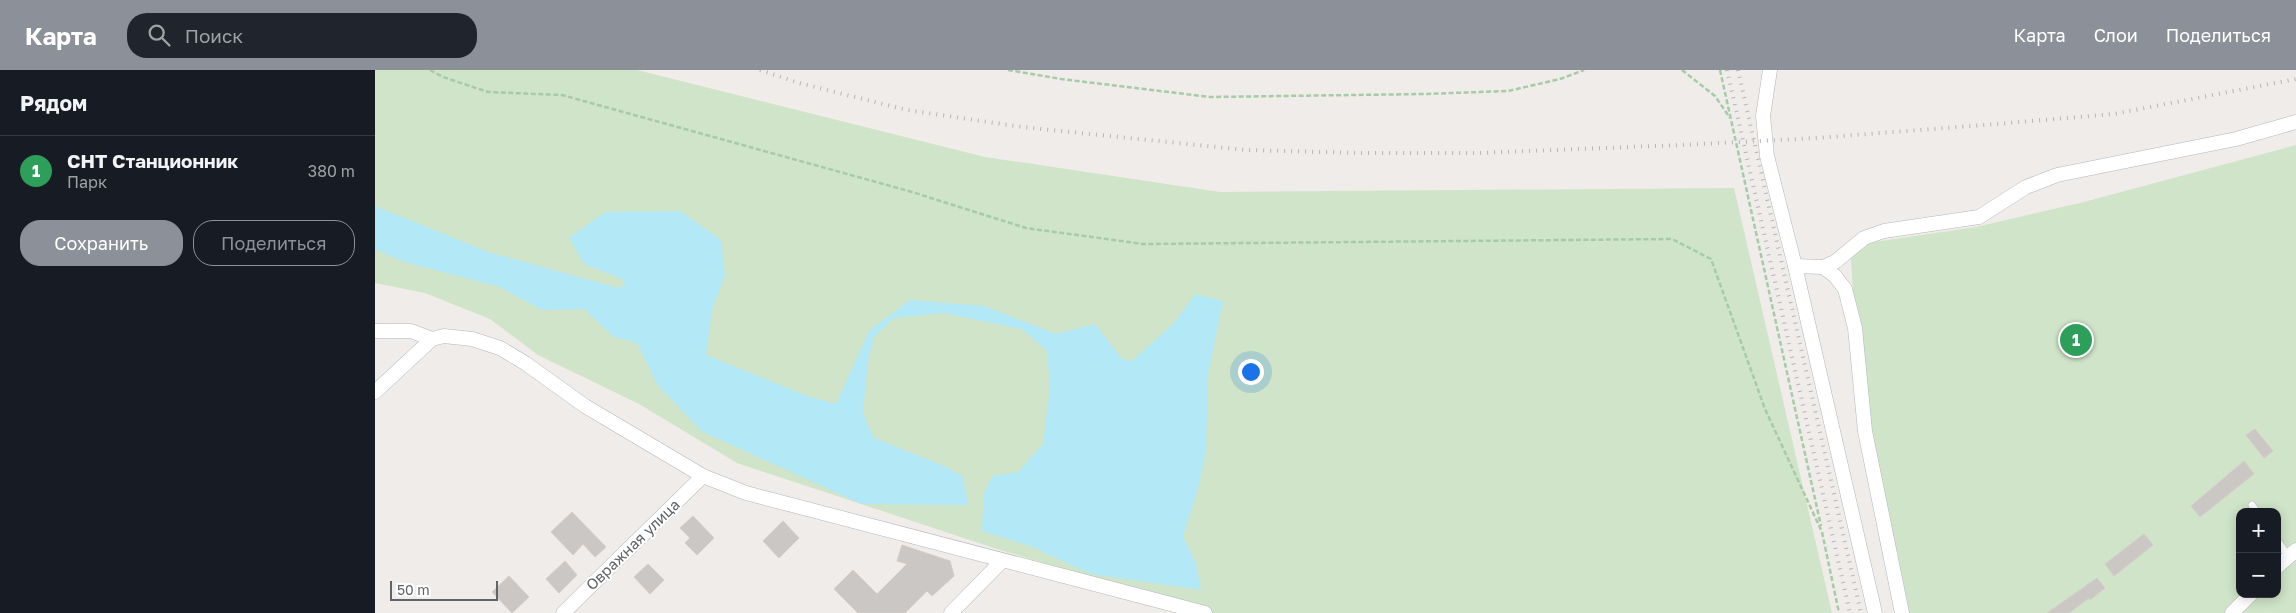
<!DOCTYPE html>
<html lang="ru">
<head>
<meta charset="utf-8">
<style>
  :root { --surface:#171b24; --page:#20242c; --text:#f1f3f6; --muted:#9ea1a6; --line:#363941; --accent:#8c9099 }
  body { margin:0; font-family:"Golos Text",sans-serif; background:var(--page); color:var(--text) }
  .controls { position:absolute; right:15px; bottom:15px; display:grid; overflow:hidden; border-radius:10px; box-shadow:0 2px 12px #0003 }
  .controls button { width:45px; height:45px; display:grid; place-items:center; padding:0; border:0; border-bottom:1px solid var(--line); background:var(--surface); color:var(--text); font:25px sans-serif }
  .scale { position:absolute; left:15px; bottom:12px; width:108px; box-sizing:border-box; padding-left:5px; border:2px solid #606467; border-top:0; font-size:14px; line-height:18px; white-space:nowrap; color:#606467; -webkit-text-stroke:4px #fff; paint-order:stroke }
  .you { position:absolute; left:875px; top:301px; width:18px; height:18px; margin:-12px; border:4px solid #fff; border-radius:50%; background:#1a73e8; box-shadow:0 0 0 8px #1a73e833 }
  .badge { display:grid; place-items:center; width:32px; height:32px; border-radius:50%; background:var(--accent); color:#fff; font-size:16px; font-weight:700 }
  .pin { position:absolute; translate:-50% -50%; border:2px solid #fff; box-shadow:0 1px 5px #0006 }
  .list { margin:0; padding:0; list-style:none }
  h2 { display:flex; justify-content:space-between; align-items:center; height:65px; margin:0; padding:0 20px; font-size:21px }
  h2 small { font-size:16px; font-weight:400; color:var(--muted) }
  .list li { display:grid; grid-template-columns:32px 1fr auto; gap:15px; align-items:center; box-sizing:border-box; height:70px; padding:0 20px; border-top:1px solid var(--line) }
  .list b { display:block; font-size:19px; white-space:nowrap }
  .list p { margin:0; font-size:16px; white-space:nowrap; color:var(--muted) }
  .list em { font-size:16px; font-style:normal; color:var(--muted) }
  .actions { display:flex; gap:10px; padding:15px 20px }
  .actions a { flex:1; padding:11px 0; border:1px solid var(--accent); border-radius:20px; text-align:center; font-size:18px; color:var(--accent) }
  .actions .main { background:var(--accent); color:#fff }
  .icon { flex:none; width:28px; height:28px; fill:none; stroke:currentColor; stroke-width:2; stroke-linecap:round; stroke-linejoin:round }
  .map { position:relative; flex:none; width:1921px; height:543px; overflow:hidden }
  header { display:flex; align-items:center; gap:30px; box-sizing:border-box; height:70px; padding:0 25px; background:var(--accent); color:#fff }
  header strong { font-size:24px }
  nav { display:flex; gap:28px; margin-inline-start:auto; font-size:18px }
  .search { width:350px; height:45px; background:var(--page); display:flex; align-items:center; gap:12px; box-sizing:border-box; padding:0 18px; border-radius:20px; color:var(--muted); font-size:19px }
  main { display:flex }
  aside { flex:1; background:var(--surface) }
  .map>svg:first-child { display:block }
  .green { fill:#cfe4c8; fill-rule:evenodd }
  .water { fill:#b3e8f6 }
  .building { fill:#cbc7c5; stroke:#d4cdc7 }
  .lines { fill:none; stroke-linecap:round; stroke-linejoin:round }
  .lane-casing { stroke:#b3b6b9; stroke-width:8 }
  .street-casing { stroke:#b3b6b9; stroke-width:15 }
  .path { stroke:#a7cba8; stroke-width:2.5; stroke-dasharray:5 2.5; stroke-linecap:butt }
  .lane { stroke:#fff; stroke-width:7 }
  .street { stroke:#fff; stroke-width:14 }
  .rail { stroke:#b4b5b5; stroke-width:4; stroke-dasharray:1 6; stroke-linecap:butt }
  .labels { text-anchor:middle; stroke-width:4; stroke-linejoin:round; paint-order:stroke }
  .street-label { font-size:15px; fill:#606467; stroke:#fff }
</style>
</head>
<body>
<header>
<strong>Карта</strong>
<div class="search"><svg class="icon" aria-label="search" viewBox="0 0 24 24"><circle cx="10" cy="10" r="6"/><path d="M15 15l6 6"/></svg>Поиск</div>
<nav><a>Карта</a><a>Слои</a><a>Поделиться</a></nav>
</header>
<main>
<aside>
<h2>Рядом<small></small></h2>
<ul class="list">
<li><span class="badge" style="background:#2e9e5b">1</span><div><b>СНТ Станционник</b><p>Парк</p></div><em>380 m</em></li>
</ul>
<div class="actions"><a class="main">Сохранить</a><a>Поделиться</a></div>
</aside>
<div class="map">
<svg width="1921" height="543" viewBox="0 0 1921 543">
  <rect width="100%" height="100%" fill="#f0ece9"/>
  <g class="green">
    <path d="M0 0H262L610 87 845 122 1359 118 1457 543H838L625 480 362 393 264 334 163 285 115 249 50 223 0 213Z"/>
    <path d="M1921 75V543H1521L1505 473 1486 351 1476 189 1492 173 1601 157 1709 132ZM1865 442H1902V524H1865Z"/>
  </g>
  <path class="water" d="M0 136 113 182 243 218 250 215 247 209 209 194 194 168 230 142 305 141 346 170 350 205 337 240 331 285 432 326 461 334 494 261 535 230 609 236 681 264 720 254 747 289 757 291 799 253 820 224 848 231 833 304 831 381 823 419 808 466 821 494 826 520 716 504 655 476 607 461 609 424 617 406 643 402 668 374 675 317 672 281 647 259 568 243 519 248 499 267 493 291 488 343 499 368 569 396 588 407 593 435 486 434 326 361 282 314 262 273 239 267 209 239 167 240 125 217 29 192 0 179Z"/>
  <g class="building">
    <path d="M1880 359 1898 381 1889 388 1871 365Z"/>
    <path d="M1869 391 1879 404 1825 447 1816 436Z"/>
    <path d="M197 442 231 477 220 487 208 474 198 485 176 462Z"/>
    <path d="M318 446 339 468 322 485 310 473 315 468 305 458Z"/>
    <path d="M408 451 424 468 404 488 388 471Z"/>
    <path d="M1769 464 1778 475 1739 506 1730 494Z"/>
    <path d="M527 475 575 491 579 506 557 526 552 521 530 543H483L459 519 478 500 502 524 532 494 522 491Z"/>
    <path d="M190 491 202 505 184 523 171 509Z"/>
    <path d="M273 494 289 510 275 524 259 507Z"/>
    <path d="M134 506 154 527 137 543 117 522Z"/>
    <path d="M1722 508 1730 518 1715 530 1714 528 1694 543H1672Z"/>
  </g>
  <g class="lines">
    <defs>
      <g id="lane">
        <path d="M1877 435 1882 442"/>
        <path d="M1902 470 1913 486"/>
      </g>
      <g id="street">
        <path d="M1395 0 1388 46 1392 86 1420 196 1500 543"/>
        <path d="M1420 196 1448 197"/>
        <path d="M0 261H36L57 269"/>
        <path d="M0 322 57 269 69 266 97 269 125 278 150 293 210 336 328 406 371 423 830 543"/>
        <path d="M1902 497 1921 480"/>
        <path d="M188 543 328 406"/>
        <path d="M576 543 627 491"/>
        <path d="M1527 543 1490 361 1480 258 1470 219 1460 206 1448 197 1460 192 1489 168 1509 161 1604 147 1651 117 1682 105 1861 69 1921 52"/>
        <path d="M1857 543 1876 524"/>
      </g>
    </defs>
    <use href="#lane" class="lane-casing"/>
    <use href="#street" class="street-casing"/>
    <g class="path">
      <path d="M55 0 68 7 113 22 187 25 537 122 651 158 768 174 1297 169 1336 189 1390 339 1447 462 1464 543"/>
      <path d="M633 0 686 9 835 27 1049 24 1133 21 1185 9 1209 0"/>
      <path d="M1307 0 1340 26 1355 48"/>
      <path d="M1345 0 1446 456"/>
    </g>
    <use href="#lane" class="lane"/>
    <use href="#street" class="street"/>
    <g class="rail">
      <path d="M385 0 424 13 532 40 647 57 871 80 986 83H1103L1306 75 1442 68 1621 54 1739 44 1921 9"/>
      <path d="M1352 0 1475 543"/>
      <path d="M1363 0 1486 543"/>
    </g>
  </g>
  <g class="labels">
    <g class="street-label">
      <text transform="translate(258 475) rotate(-44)" y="5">Овражная улица</text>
    </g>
  </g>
</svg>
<div class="controls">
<button>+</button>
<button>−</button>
</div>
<div class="scale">50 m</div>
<div class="you"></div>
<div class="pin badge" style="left:1701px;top:270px;background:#2e9e5b">1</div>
</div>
</main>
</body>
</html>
